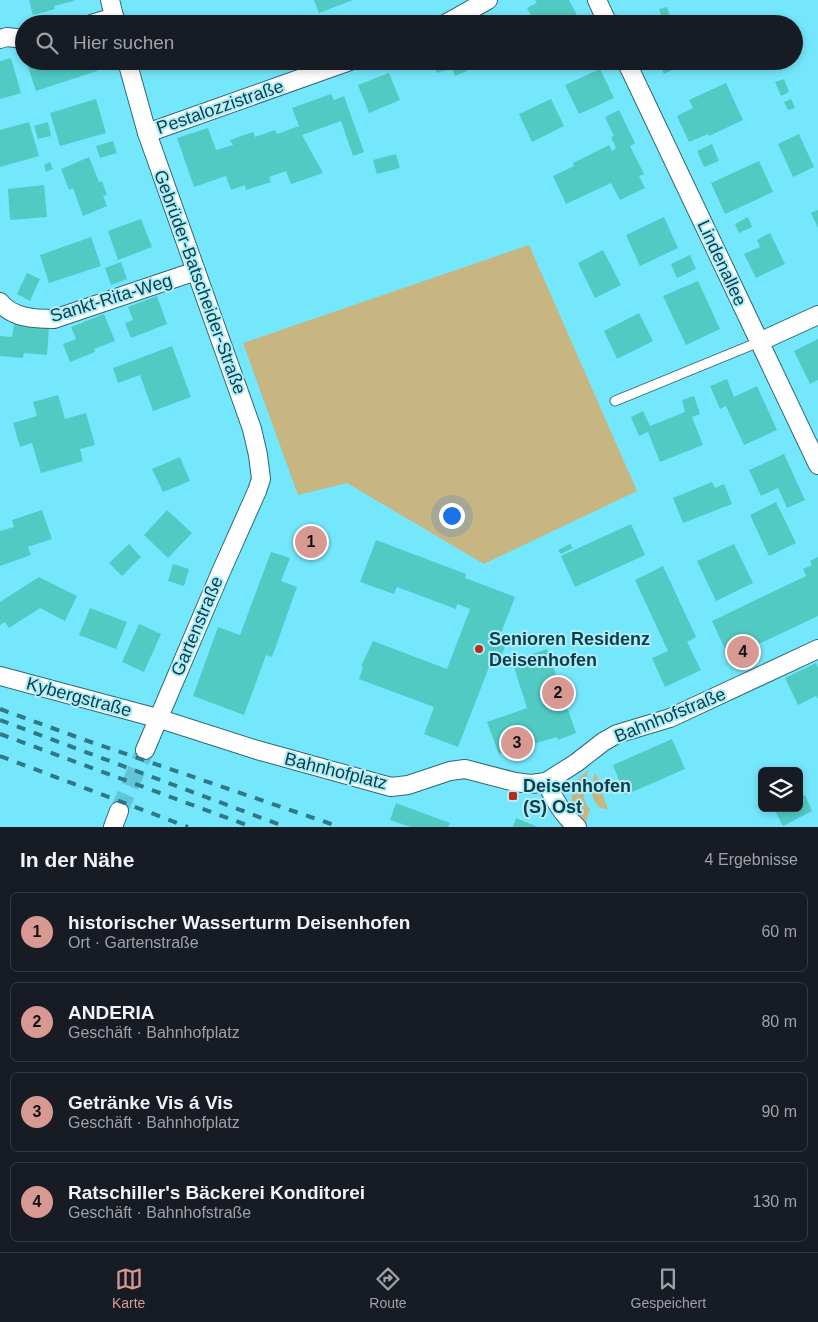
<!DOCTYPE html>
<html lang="de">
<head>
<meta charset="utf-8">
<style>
  :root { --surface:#171b24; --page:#20242c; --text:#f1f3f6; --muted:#9ea1a6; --line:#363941; --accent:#d79992 }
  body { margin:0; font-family:Helvetica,sans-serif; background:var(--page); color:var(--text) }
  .controls { position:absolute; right:15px; bottom:15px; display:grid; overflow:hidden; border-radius:8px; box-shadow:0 2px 8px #0003 }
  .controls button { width:45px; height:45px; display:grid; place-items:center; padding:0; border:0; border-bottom:1px solid var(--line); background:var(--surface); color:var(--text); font:25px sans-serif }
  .you { position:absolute; left:451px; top:515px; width:18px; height:18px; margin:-12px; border:4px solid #fff; border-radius:50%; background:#1a73e8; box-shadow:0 0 0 8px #1a73e833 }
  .badge { display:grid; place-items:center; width:32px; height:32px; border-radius:50%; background:var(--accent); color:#111; font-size:16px; font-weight:700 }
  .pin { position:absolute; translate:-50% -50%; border:2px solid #fff; box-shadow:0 1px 5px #0006 }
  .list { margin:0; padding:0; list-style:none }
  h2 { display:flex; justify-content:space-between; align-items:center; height:65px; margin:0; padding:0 20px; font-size:21px }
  h2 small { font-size:16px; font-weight:400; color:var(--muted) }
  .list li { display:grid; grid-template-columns:32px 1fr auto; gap:15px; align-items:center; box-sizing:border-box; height:80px; margin:0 10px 10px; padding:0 10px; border:1px solid var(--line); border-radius:8px }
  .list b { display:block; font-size:19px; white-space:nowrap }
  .list p { margin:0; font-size:16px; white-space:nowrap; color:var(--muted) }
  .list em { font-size:16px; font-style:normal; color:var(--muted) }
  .icon { flex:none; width:28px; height:28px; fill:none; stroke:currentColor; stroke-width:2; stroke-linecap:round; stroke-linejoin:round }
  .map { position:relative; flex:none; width:818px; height:827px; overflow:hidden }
  .search { position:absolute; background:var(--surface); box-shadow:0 2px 8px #0003; left:15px; right:15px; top:15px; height:55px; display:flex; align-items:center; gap:12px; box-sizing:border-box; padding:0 18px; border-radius:28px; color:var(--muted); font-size:19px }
  .sheet { height:425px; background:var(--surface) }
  nav { display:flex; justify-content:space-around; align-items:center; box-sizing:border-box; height:70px; border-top:1px solid var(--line); background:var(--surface); font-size:14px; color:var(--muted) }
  nav a { display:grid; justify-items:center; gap:2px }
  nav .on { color:var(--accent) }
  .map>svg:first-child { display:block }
  .green { fill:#c7b582 }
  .building { fill:#51cac4 }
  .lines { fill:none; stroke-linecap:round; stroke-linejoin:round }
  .street-tunnel { stroke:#60c5d8; stroke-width:18; stroke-dasharray:18 9; stroke-linecap:butt }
  .lane-casing { stroke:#2d6a75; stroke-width:11 }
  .street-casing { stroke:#2d6a75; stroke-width:20 }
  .lane { stroke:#fff; stroke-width:9 }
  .street { stroke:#fff; stroke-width:18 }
  .rail { stroke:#2f7885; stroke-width:4; stroke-dasharray:9 9; stroke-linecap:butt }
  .poi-dot { fill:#b82c18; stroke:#afedfa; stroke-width:2 }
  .labels { text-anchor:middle; stroke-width:4; stroke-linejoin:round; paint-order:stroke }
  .street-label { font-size:18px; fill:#0b3f48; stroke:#afedfa }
  .poi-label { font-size:18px; font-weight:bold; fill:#0b3f48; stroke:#afedfa; text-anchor:start }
</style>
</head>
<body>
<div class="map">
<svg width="818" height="827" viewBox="0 0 818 827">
  <rect width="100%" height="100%" fill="#75e7fc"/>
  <g class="green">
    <path d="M529 245 637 491 484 564 347 483 298 495 243 343Z"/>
    <path d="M589 770C583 784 580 796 590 810L586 822C566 804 567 784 589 770Z"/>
    <path d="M595 773 601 783 599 785 608 809 600 808C589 796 590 787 595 773Z"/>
  </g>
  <g class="building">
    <path d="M29 0H74V1L54 6 55 9 33 15Z"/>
    <path d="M314 0H353L319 13Z"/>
    <path d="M535 0H569L578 17 569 24H536L527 8 537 3Z"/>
    <path d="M667 7 670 15 662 18 659 9Z"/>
    <path d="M186 17 189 24H168V23Z"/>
    <path d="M11 58 21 93 0 99V61Z"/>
    <path d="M26 61H94L97 71 36 91Z"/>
    <path d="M173 61H193V62L175 68Z"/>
    <path d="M433 61H443L446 70 437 73Z"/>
    <path d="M455 61H463L467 71 455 76 450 64Z"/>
    <path d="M658 61H690L664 74Z"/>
    <path d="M600 69 614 98 579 114 565 85Z"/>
    <path d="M389 73 400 100 369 113 358 85Z"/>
    <path d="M784 79 789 92 781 96 775 82Z"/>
    <path d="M726 83 743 120 709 136 708 134 689 142 677 116 693 108 689 100Z"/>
    <path d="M331 94 334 100 344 96 364 152 353 156 341 121 302 135 323 173 291 184 286 171 269 177 271 182 246 190 245 185 231 190 226 176 194 187 177 138 208 128 216 150 233 145 230 140 253 132 255 137 275 130 277 134 299 126 292 108Z"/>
    <path d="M96 99 106 133 60 146 50 113Z"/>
    <path d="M551 99 564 126 532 142 519 114Z"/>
    <path d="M791 99 795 108 788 110 784 102Z"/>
    <path d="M619 110 635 143 630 146 644 174 639 176 645 188 620 200 611 183 566 204 553 176 574 166 573 163 609 145 612 151 616 148 611 137 614 136 605 117Z"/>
    <path d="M29 122 39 156 0 167V130Z"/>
    <path d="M48 122 51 136 38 139 34 126Z"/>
    <path d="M799 134 814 167 793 177 778 144Z"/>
    <path d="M113 141 117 153 100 158 96 146Z"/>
    <path d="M712 144 719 161 704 167 697 151Z"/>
    <path d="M396 154 400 168 377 174 373 160Z"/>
    <path d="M89 157 99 182 102 181 107 195 103 196 107 206 83 216 73 188 69 190 61 169Z"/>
    <path d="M759 161 773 192 725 214 711 183Z"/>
    <path d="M50 162 53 169 46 172 44 165Z"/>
    <path d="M44 185 47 217 10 220 8 189Z"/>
    <path d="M818 210V228L811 213Z"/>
    <path d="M664 217 678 248 640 266 626 235Z"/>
    <path d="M748 217 752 227 739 233 735 224Z"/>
    <path d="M141 219 152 247 118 260 108 231Z"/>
    <path d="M770 233 785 264 756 278 744 254 760 247 757 240Z"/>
    <path d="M91 237 101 266 49 283 40 255Z"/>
    <path d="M603 250 621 285 595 298 578 263Z"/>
    <path d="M690 255 696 269 677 278 671 264Z"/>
    <path d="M121 262 127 279 111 285 105 268Z"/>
    <path d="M27 273 40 279 30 301 17 294Z"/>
    <path d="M698 281 720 329 686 345 663 296Z"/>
    <path d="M157 296 167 324 131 338 125 323 133 320 128 307Z"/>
    <path d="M639 313 653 341 617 359 604 331Z"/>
    <path d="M104 314 115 341 94 349 95 352 70 362 63 344 76 339 71 327Z"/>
    <path d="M14 324 49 327 47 355 24 353 23 358 0 356V336L12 337Z"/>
    <path d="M818 339V380L810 384 794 351Z"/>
    <path d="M172 346 191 397 153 411 140 375 118 383 113 368Z"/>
    <path d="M727 379 734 397 757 386 777 430 744 445 726 406 720 409 710 386Z"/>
    <path d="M58 395 65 419 86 413 95 445 80 449 83 461 41 473 32 443 20 447 13 423 37 416 33 402Z"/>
    <path d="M694 396 700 414 692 417 703 445 660 462 648 432 639 436 631 417 643 411 650 426 685 412 682 400Z"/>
    <path d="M784 454 805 500 787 508 778 488 761 496 749 470Z"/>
    <path d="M180 457 190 481 163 492 152 469Z"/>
    <path d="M712 482 715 488 724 484 732 504 683 523 673 498Z"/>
    <path d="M776 502 796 543 769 556 750 515Z"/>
    <path d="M42 510 52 539 28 547 31 555 0 566V531L14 527 12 520Z"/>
    <path d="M167 510 192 533 168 558 144 535Z"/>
    <path d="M631 524 645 555 575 587 561 556Z"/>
    <circle cx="310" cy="543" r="9"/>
    <path d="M376 540 466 574 465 578 515 597 499 638 507 641 498 664 491 662 458 747 424 734 434 707 359 679 363 667 361 666 373 641 447 669 470 609 457 604 456 609 397 587 394 594 360 582Z"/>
    <path d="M129 544 141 557 122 576 109 563Z"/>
    <path d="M570 544 573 548 561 554 558 550Z"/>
    <path d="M734 544 753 583 716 601 697 561Z"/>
    <path d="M271 552 290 558 281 581 297 587 272 657 266 655 244 715 193 696 218 627 240 635Z"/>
    <path d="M818 557V616L729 658 712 621 806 576 803 569 812 565 810 561Z"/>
    <path d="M173 564 189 569 184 586 168 581Z"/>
    <path d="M663 566 696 637 687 642 701 670 665 687 652 658 668 651 635 580Z"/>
    <path d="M39 577 77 596 65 621 40 608 9 628 5 622 0 625V602Z"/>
    <path d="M90 608 127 622 116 649 79 635Z"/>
    <path d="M139 624 161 634 144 672 122 662Z"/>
    <path d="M547 649 576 733 558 740 557 737 499 754 487 722 527 708 512 661Z"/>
    <path d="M816 663 818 668V699L816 696 798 705 785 678Z"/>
    <path d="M672 739 685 769 625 795 613 765Z"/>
    <path d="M805 795 812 811 783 826 775 811 780 808H799V798Z"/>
    <path d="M396 803 450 823 448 827H411L390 820Z"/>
    <path d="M516 818 538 827H513Z"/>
  </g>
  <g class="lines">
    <path class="street-tunnel" d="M119 811 145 750"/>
    <defs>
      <path id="lane" d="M615 401 759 342"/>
      <g id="street">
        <path d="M110 0 116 24"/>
        <path d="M597 0 608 24"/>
        <path d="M91 24 114 17"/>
        <path d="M445 24 488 0"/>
        <path d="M0 39 7 37 24 39"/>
        <path d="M127 61 147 133 252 429 258 455 261 479 257 491 220 574 145 750"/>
        <path d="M626 61 818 465"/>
        <path d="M147 133 350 61"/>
        <path d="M0 302C12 318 35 319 54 319L196 271"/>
        <path d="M759 342 818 315"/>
        <path d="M0 676 157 718 257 750 391 787 408 785 450 771 465 769 515 782 531 784 546 782 576 763 603 742 617 734 670 718 818 649"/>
        <path d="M546 782C554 799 562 814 577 827"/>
        <path d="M113 827 119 811"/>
      </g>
    </defs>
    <use href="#lane" class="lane-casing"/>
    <use href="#street" class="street-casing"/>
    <use href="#lane" class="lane"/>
    <use href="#street" class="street"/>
    <g class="rail">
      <path d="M0 709 85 740 340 827"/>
      <path d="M0 720 286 827"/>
      <path d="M0 734 252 827"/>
      <path d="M0 756 188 827"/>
    </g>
  </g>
  <g class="poi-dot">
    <circle cx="479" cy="649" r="5"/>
    <rect x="508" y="791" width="10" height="10" rx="2.5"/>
  </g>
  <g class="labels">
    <g class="street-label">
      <text transform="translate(220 107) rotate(-19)" y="6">Pestalozzistraße</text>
      <text transform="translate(722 263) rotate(65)" y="6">Lindenallee</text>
      <text transform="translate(200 282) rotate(70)" y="6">Gebrüder-Batscheider-Straße</text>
      <text transform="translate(111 298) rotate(-17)" y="6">Sankt-Rita-Weg</text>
      <text transform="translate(197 626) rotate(-67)" y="6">Gartenstraße</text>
      <text transform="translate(79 697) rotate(15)" y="6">Kybergstraße</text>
      <text transform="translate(670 715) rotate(-22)" y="6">Bahnhofstraße</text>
      <text transform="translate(336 771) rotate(14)" y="6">Bahnhofplatz</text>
    </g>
    <g class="poi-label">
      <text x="489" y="645">Senioren Residenz<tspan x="489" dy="21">Deisenhofen</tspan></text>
      <text x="523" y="792">Deisenhofen<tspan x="523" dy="21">(S) Ost</tspan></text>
    </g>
  </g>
</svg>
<div class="controls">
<button><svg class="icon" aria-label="layers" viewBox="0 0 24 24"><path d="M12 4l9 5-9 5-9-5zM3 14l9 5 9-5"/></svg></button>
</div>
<div class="you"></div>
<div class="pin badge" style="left:311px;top:542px">1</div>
<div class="pin badge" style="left:558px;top:693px">2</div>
<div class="pin badge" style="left:517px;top:743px">3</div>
<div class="pin badge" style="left:743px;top:652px">4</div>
<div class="search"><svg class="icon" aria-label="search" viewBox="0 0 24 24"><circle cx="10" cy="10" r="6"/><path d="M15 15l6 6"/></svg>Hier suchen</div>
</div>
<section class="sheet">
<h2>In der Nähe<small>4 Ergebnisse</small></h2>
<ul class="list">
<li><span class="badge">1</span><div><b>historischer Wasserturm Deisenhofen</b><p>Ort · Gartenstraße</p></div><em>60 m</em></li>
<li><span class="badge">2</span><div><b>ANDERIA</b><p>Geschäft · Bahnhofplatz</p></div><em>80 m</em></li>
<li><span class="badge">3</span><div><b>Getränke Vis á Vis</b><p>Geschäft · Bahnhofplatz</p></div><em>90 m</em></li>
<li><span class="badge">4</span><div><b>Ratschiller's Bäckerei Konditorei</b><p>Geschäft · Bahnhofstraße</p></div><em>130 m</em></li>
</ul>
</section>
<nav>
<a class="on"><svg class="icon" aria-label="map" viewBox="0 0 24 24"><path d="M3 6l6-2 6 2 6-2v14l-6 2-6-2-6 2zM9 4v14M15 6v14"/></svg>Karte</a>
<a><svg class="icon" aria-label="directions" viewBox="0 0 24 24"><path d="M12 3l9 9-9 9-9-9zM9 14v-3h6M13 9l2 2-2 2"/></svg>Route</a>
<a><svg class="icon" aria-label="saved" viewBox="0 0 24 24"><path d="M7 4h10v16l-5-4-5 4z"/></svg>Gespeichert</a>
</nav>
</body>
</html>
